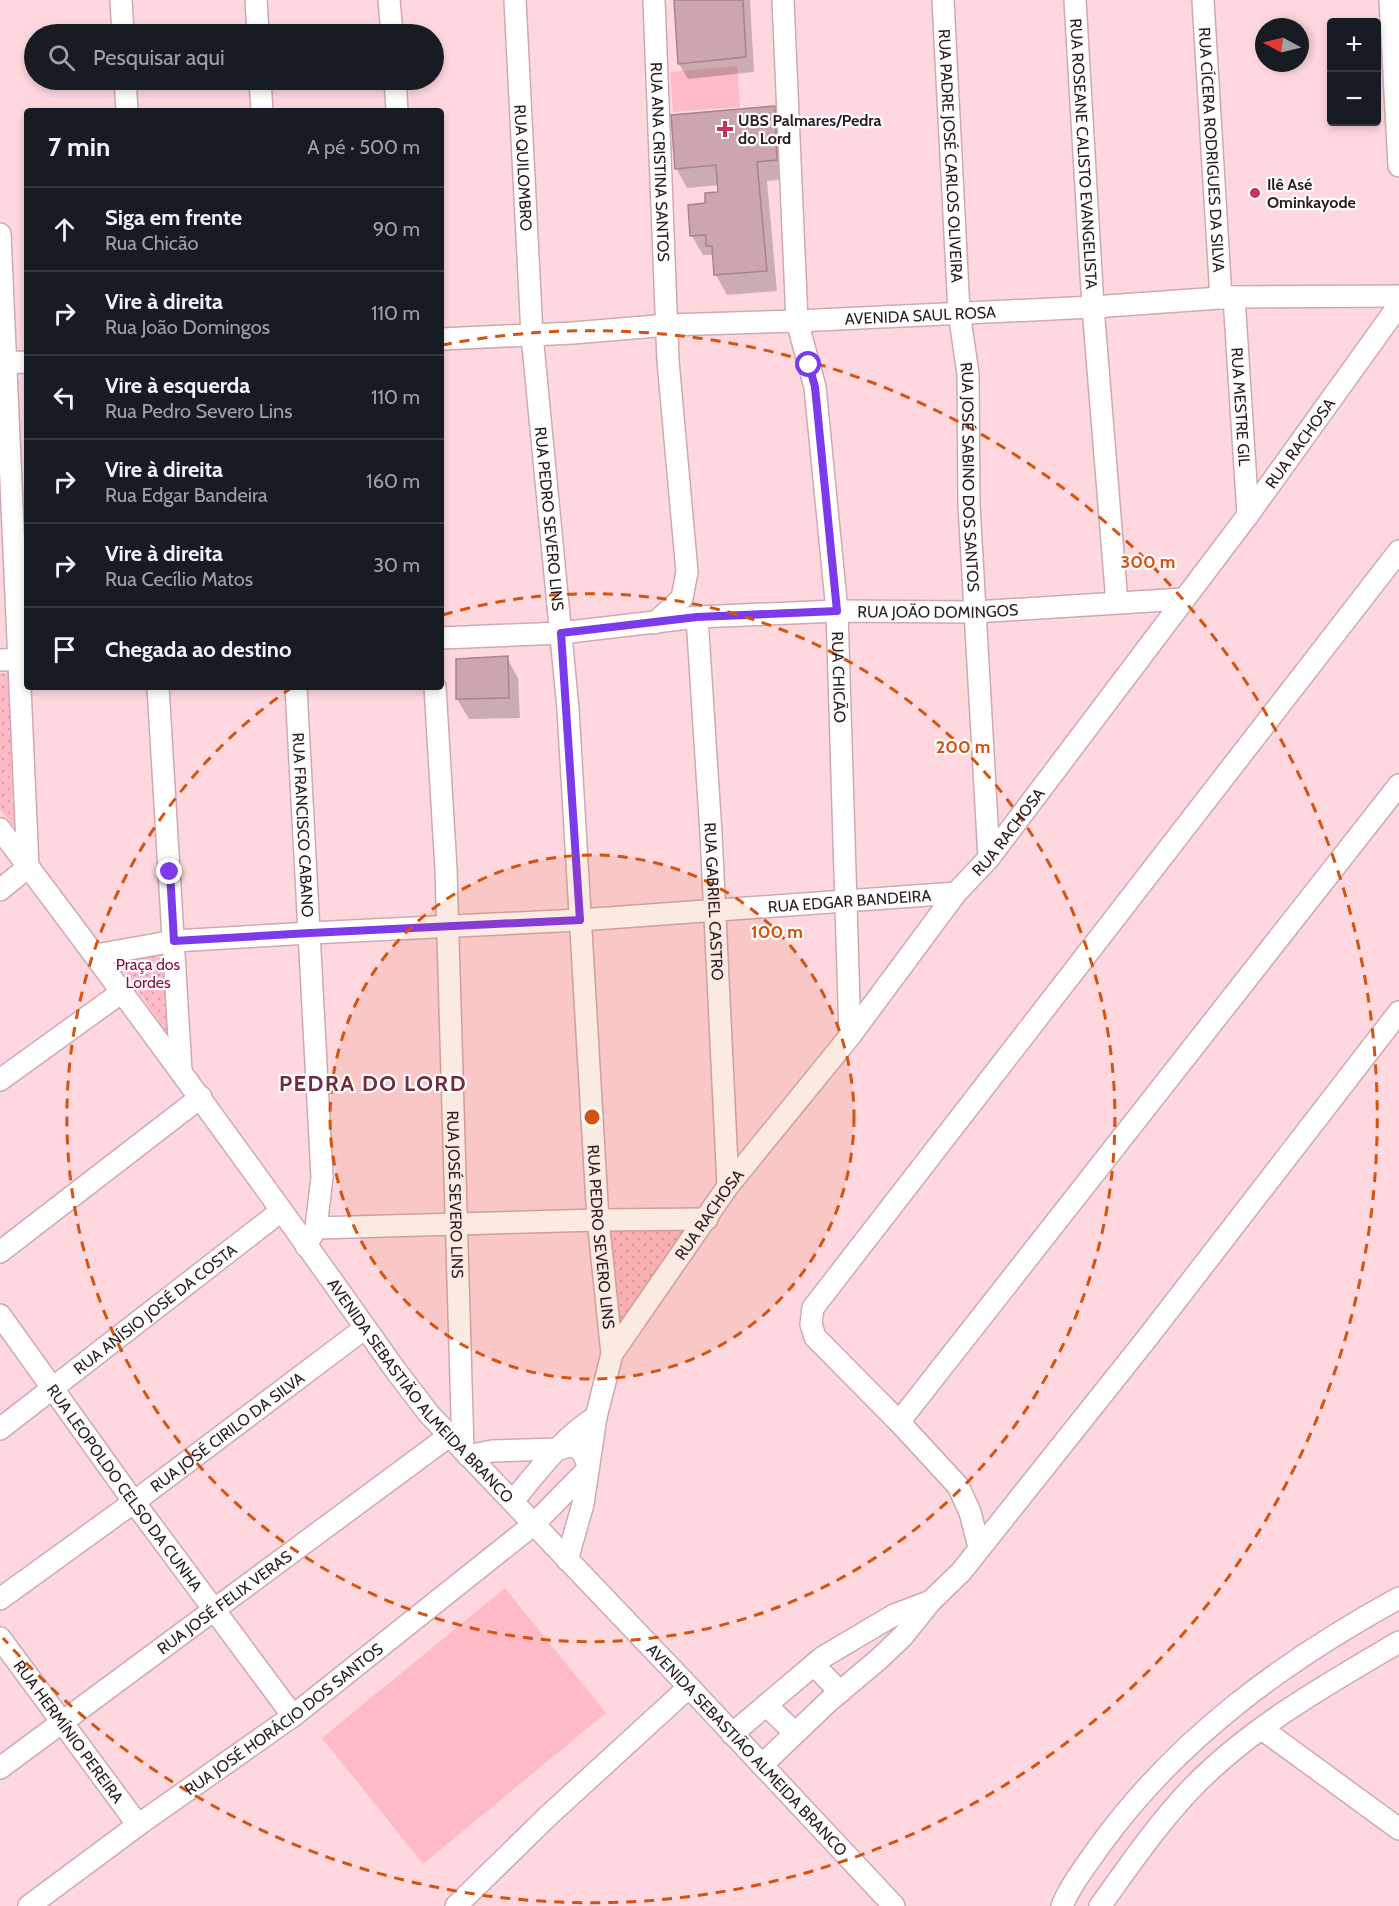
<!DOCTYPE html>
<html lang="pt">
<head>
<meta charset="utf-8">
<style>
  :root { --surface:#171b24; --page:#242831; --text:#f1f3f6; --muted:#9ea1a6; --line:#363941 }
  body { margin:0; font-family:Cabin,sans-serif; background:var(--page); color:var(--text) }
  .controls { position:absolute; right:18px; top:18px; display:grid; overflow:hidden; border-radius:6px; box-shadow:0 3px 9px #0003 }
  .controls button { width:54px; height:54px; display:grid; place-items:center; padding:0; border:0; border-bottom:2px solid var(--line); background:var(--surface); color:var(--text); font:30px sans-serif }
  .compass { position:absolute; left:1255px; top:18px; width:54px; height:54px; border-radius:50%; background:var(--surface); box-shadow:0 3px 9px #0003; rotate:277deg }
  .stop { position:absolute; width:18px; height:18px; margin:-14px; border:4px solid #7c3aed; border-radius:50%; background:#fff }
  .stop.end { background:#7c3aed; border-color:#fff; box-shadow:0 2px 6px #0008 }
  .list { margin:0; padding:0; list-style:none }
  h2 { display:flex; justify-content:space-between; align-items:center; height:78px; margin:0; padding:0 24px; font-size:26px }
  h2 small { font-size:20px; font-weight:400; color:var(--muted) }
  .list li { display:grid; grid-template-columns:39px 1fr auto; gap:18px; align-items:center; box-sizing:border-box; height:84px; padding:0 24px; border-top:2px solid var(--line) }
  .list b { display:block; font-size:22px; white-space:nowrap }
  .list p { margin:0; font-size:20px; white-space:nowrap; color:var(--muted) }
  .list em { font-size:20px; font-style:normal; color:var(--muted) }
  .icon { flex:none; width:33px; height:33px; fill:none; stroke:currentColor; stroke-width:2; stroke-linecap:round; stroke-linejoin:round }
  .map { position:relative; flex:none; width:1399px; height:1906px; overflow:hidden }
  .search { position:absolute; background:var(--surface); box-shadow:0 3px 9px #0003; left:24px; top:24px; width:420px; height:66px; display:flex; align-items:center; gap:15px; box-sizing:border-box; padding:0 21px; border-radius:33px; color:var(--muted); font-size:22px }
  .panel { position:absolute; background:var(--surface); box-shadow:0 3px 9px #0003; left:24px; top:108px; width:420px; height:582px; border-radius:6px }
  .map>svg:first-child { display:block }
  .green { fill:#febbc7 }
  .park { fill:url(#park-dots) }
  .shadow { fill:#0003 }
  .building { fill:#cba6ad; stroke:#a7848a; stroke-width:1.5 }
  .lines { fill:none; stroke-linecap:round; stroke-linejoin:round }
  .minor-casing { stroke:#ceaab0; stroke-width:24 }
  .minor { stroke:#fff; stroke-width:21 }
  .route { stroke:#7c3aed; stroke-width:8 }
  .ring { fill:none; stroke:#d5530e; stroke-width:3; stroke-dasharray:10 8 }
  .poi-dot { fill:#c23461; stroke:#fff; stroke-width:2 }
  .labels { text-anchor:middle; stroke-width:4.5; stroke-linejoin:round; paint-order:stroke }
  .poi-label { font-size:16px; font-weight:bold; fill:#2c1e21; stroke:#fff; text-anchor:start }
  .street-label { font-size:16px; fill:#2c1e21; stroke:#fff }
  .park-label { font-size:16px; fill:#87133d; stroke:#fff }
  .district-label { font-size:22px; font-weight:bold; letter-spacing:1.5px; fill:#712c3e; stroke:#fff }
  .centre { fill:#d5530e; stroke:#fff; stroke-width:3 }
  .ring-label { font-size:18px; text-anchor:middle; font-weight:bold; fill:#d5530e; stroke:#fff; stroke-width:4.5; stroke-linejoin:round; paint-order:stroke }
</style>
</head>
<body>
<div class="map">
<svg width="1399" height="1906" viewBox="0 0 1399 1906">
  <defs>
    <pattern id="park-dots" width="8" height="8" patternUnits="userSpaceOnUse" patternTransform="scale(1.5)"><rect width="8" height="8" fill="#febbc7"/><path d="M2 2h.1M6 6h.1" fill="none" stroke="#daa0ab" stroke-width="1.8" stroke-linecap="round"/></pattern>
  </defs>
  <rect width="100%" height="100%" fill="#fed8de"/>
  <g class="green">
    <path d="M737 66 740 107 673 112 670 72Z"/>
    <path d="M505 1588 606 1713 423 1864 322 1738Z"/>
  </g>
  <g class="park">
    <path d="M0 673H10L19 825 14 826 0 809Z"/>
    <path d="M166 951 173 1042 116 959Z"/>
    <path d="M693 1227 618 1335 606 1230Z"/>
  </g>
  <g class="shadow">
    <path d="M676 0H750L754 72 688 79 679 64Z"/>
    <path d="M774 108 785 128 788 179 767 181 777 291 727 295 716 275 713 255H703L692 236 719 193V185L687 188 676 168Z"/>
    <path d="M507 658 518 678 520 718 469 719 457 699Z"/>
  </g>
  <g class="building">
    <path d="M674 0H743L746 57 678 64Z"/>
    <path d="M775 106 777 160 757 162 767 271 714 275 712 246H706V235L690 236 688 205 705 203V193L718 192 716 165 675 169 671 115Z"/>
    <path d="M508 656 509 698 456 699V659Z"/>
  </g>
  <g class="lines">
    <defs>
      <g id="minor">
        <path d="M121 0 123 34"/>
        <path d="M256 0 258 34"/>
        <path d="M389 0 392 34"/>
        <path id="s1" d="M515 0 532 335 568 709 598 1220 612 1354 596 1417 583 1504 567 1560"/>
        <path id="s2" d="M654 0 668 361 687 572 682 598 655 623"/>
        <path id="s3" d="M783 0 797 321 815 387 837 611 850 1036"/>
        <path id="s4" d="M943 0 959 312 968 374 969 505 989 858"/>
        <path id="s5" d="M1075 0 1093 307 1117 603"/>
        <path id="s6" d="M1203 0 1221 298"/>
        <path d="M1390 0 1399 166"/>
        <path d="M125 80 127 111"/>
        <path d="M260 80 262 111"/>
        <path d="M395 80 397 111"/>
        <path d="M0 234 28 867 0 890"/>
        <path id="s7" d="M1234 297 1248 515"/>
        <path id="s8" d="M441 339 573 333 668 325 797 321 1093 307 1234 297 1399 296"/>
        <path d="M0 363 27 362"/>
        <path id="s9" d="M697 617 711 834 728 1186"/>
        <path id="s10" d="M441 638 561 633 697 617 837 611 975 612 1183 599"/>
        <path d="M0 660 27 659"/>
        <path d="M158 687 181 1071"/>
        <path id="s11" d="M296 687 322 1177 316 1228 306 1246"/>
        <path id="s12" d="M435 687 446 869 463 1450"/>
        <path id="s13" d="M0 829C135 1008 267 1188 396 1371L429 1414 689 1687 894 1906"/>
        <path id="s14" d="M96 955 174 941 310 933 580 920 956 893"/>
        <path d="M0 1080 122 992"/>
        <path d="M316 1228 598 1220 707 1219"/>
        <path d="M0 1252 201 1097"/>
        <path id="s15" d="M0 1315 134 1502 293 1716"/>
        <path id="s16" d="M612 1354 728 1186 850 1036 956 893 989 858 1248 515 1399 305"/>
        <path d="M899 1422 1399 785"/>
        <path id="s17" d="M0 1429 281 1211"/>
        <path d="M513 1501C538 1471 563 1437 596 1417"/>
        <path d="M979 1547 970 1512 958 1486 899 1422 815 1337 811 1324 813 1308 1399 551"/>
        <path id="s18" d="M0 1599 134 1502 365 1328"/>
        <path id="s19" d="M0 1638 138 1825"/>
        <path d="M814 1665 840 1692"/>
        <path d="M766 1705 795 1733"/>
        <path d="M1262 1729 1399 1829"/>
        <path d="M732 1734 823 1657 894 1615 931 1601"/>
        <path d="M762 1765 829 1701 879 1659 903 1636 931 1601 961 1572 1148 1337 1399 1012"/>
        <path id="s20" d="M0 1768 449 1436"/>
        <path id="s21" d="M29 1906 138 1825 293 1716 534 1524 588 1469C586 1457 583 1448 570 1446L559 1449 492 1451 468 1456"/>
        <path d="M456 1906 548 1816 689 1687"/>
        <path d="M1062 1906C1071 1884 1087 1864 1101 1844 1179 1737 1284 1661 1399 1598"/>
        <path d="M1100 1906C1129 1866 1156 1826 1190 1790 1249 1728 1326 1685 1399 1642"/>
      </g>
    </defs>
    <use href="#minor" class="minor-casing"/>
    <use href="#minor" class="minor"/>
  </g>
  <g class="lines">
    <path class="route" d="M170 872 174 941 310 933 580 920 561 633 697 617 837 611 815 387 809 365"/>
  </g>
  <circle cx="592" cy="1117" r="262" fill="#d5530e" fill-opacity=".12"/>
  <g class="ring">
    <circle cx="592" cy="1117" r="262"/>
    <path d="M443 615A524 524 0 1 1 291 688"/>
    <path d="M442 345A786 786 0 1 1 3 1638"/>
  </g>
  <g class="poi-dot">
    <path d="M722 120h6v6h6v6h-6v6h-6v-6h-6v-6h6z"/>
    <circle cx="1255" cy="193" r="6"/>
  </g>
  <g class="labels">
    <g class="poi-label">
      <text x="738" y="126">UBS Palmares/Pedra<tspan x="738" dy="18">do Lord</tspan></text>
      <text x="1267" y="190">Ilê Asé<tspan x="1267" dy="18">Ominkayode</tspan></text>
    </g>
    <g class="street-label">
      <text dy="6" stroke="none"><textPath href="#s6" startOffset="150">RUA CÍCERA RODRIGUES DA SILVA</textPath></text>
      <text dy="6" stroke="none"><textPath href="#s5" startOffset="154">RUA ROSEANE CALISTO EVANGELISTA</textPath></text>
      <text dy="6" stroke="none"><textPath href="#s4" startOffset="156">RUA PADRE JOSÉ CARLOS OLIVEIRA</textPath></text>
      <text dy="6" stroke="none"><textPath href="#s2" startOffset="162">RUA ANA CRISTINA SANTOS</textPath></text>
      <text dy="6" stroke="none"><textPath href="#s1" startOffset="168">RUA QUILOMBRO</textPath></text>
      <text dy="6" stroke="none"><textPath href="#s8" startOffset="480">AVENIDA SAUL ROSA</textPath></text>
      <text dy="6" stroke="none"><textPath href="#s7" startOffset="110">RUA MESTRE GIL</textPath></text>
      <text dy="6" stroke="none"><textPath href="#s16" startOffset="1142">RUA RACHOSA</textPath></text>
      <text dy="6" stroke="none"><textPath href="#s4" startOffset="478">RUA JOSÉ SABINO DOS SANTOS</textPath></text>
      <text dy="6" stroke="none"><textPath href="#s1" startOffset="520">RUA PEDRO SEVERO LINS</textPath></text>
      <text dy="6" stroke="none"><textPath href="#s10" startOffset="498">RUA JOÃO DOMINGOS</textPath></text>
      <text dy="6" stroke="none"><textPath href="#s3" startOffset="681">RUA CHICÃO</textPath></text>
      <text dy="6" stroke="none"><textPath href="#s11" startOffset="138">RUA FRANCISCO CABANO</textPath></text>
      <text dy="6" stroke="none"><textPath href="#s16" startOffset="656">RUA RACHOSA</textPath></text>
      <text dy="6" stroke="none"><textPath href="#s14" startOffset="756">RUA EDGAR BANDEIRA</textPath></text>
      <text dy="6" stroke="none"><textPath href="#s9" startOffset="285">RUA GABRIEL CASTRO</textPath></text>
      <text dy="6" stroke="none"><textPath href="#s12" startOffset="508">RUA JOSÉ SEVERO LINS</textPath></text>
      <text dy="6" stroke="none"><textPath href="#s16" startOffset="170">RUA RACHOSA</textPath></text>
      <text dy="6" stroke="none"><textPath href="#s1" startOffset="1240">RUA PEDRO SEVERO LINS</textPath></text>
      <text dy="6" stroke="none"><textPath href="#s17" startOffset="196">RUA ANÍSIO JOSÉ DA COSTA</textPath></text>
      <text dy="6" stroke="none"><textPath href="#s13" startOffset="702">AVENIDA SEBASTIÃO ALMEIDA BRANCO</textPath></text>
      <text dy="6" stroke="none"><textPath href="#s18" startOffset="282">RUA JOSÉ CIRILO DA SILVA</textPath></text>
      <text dy="6" stroke="none"><textPath href="#s15" startOffset="213">RUA LEOPOLDO CELSO DA CUNHA</textPath></text>
      <text dy="6" stroke="none"><textPath href="#s20" startOffset="279">RUA JOSÉ FELIX VERAS</textPath></text>
      <text dy="6" stroke="none"><textPath href="#s21" startOffset="316">RUA JOSÉ HORÁCIO DOS SANTOS</textPath></text>
      <text dy="6" stroke="none"><textPath href="#s19" startOffset="116">RUA HERMÍNIO PEREIRA</textPath></text>
      <text dy="6" stroke="none"><textPath href="#s13" startOffset="1188">AVENIDA SEBASTIÃO ALMEIDA BRANCO</textPath></text>
    </g>
    <g class="park-label">
      <text x="148" y="970">Praça dos<tspan x="148" dy="18">Lordes</tspan></text>
    </g>
    <g class="district-label">
      <text x="373" y="1091">PEDRA DO LORD</text>
    </g>
  </g>
  <circle cx="592" cy="1117" r="9" class="centre"/>
  <g class="ring-label">
    <text x="1148" y="568">300 m</text>
    <text x="963" y="753">200 m</text>
    <text x="777" y="938">100 m</text>
  </g>
</svg>
<div class="controls">
<button>+</button>
<button>−</button>
</div>
<svg class="compass" viewBox="-18 -18 36 36"><path d="M0-13l5 13h-10z" fill="#e53935"/><path d="M0 13l5-13h-10z" fill="#9ea1a6"/></svg>
<div class="stop" style="left:809px;top:365px"></div>
<div class="stop end" style="left:170px;top:872px"></div>
<div class="search"><svg class="icon" aria-label="search" viewBox="0 0 24 24"><circle cx="10" cy="10" r="6"/><path d="M15 15l6 6"/></svg>Pesquisar aqui</div>
<section class="panel">
<h2>7 min<small>A pé · 500 m</small></h2>
<ul class="list">
<li><svg class="icon" aria-label="ahead" viewBox="0 0 24 24"><path d="M12 20V5M6 11l6-6 6 6"/></svg><div><b>Siga em frente</b><p>Rua Chicão</p></div><em>90 m</em></li>
<li><svg class="icon" aria-label="right" viewBox="0 0 24 24"><path d="M7 20v-9h11M14 6l5 5-5 5"/></svg><div><b>Vire à direita</b><p>Rua João Domingos</p></div><em>110 m</em></li>
<li><svg class="icon" aria-label="left" viewBox="0 0 24 24"><path d="M17 20v-9H6M10 6l-5 5 5 5"/></svg><div><b>Vire à esquerda</b><p>Rua Pedro Severo Lins</p></div><em>110 m</em></li>
<li><svg class="icon" aria-label="right" viewBox="0 0 24 24"><path d="M7 20v-9h11M14 6l5 5-5 5"/></svg><div><b>Vire à direita</b><p>Rua Edgar Bandeira</p></div><em>160 m</em></li>
<li><svg class="icon" aria-label="right" viewBox="0 0 24 24"><path d="M7 20v-9h11M14 6l5 5-5 5"/></svg><div><b>Vire à direita</b><p>Rua Cecílio Matos</p></div><em>30 m</em></li>
<li><svg class="icon" aria-label="arrive" viewBox="0 0 24 24"><path d="M6 21V4h12l-3 4 3 4H6"/></svg><div><b>Chegada ao destino</b></div></li>
</ul>
</section>
</div>
</body>
</html>
